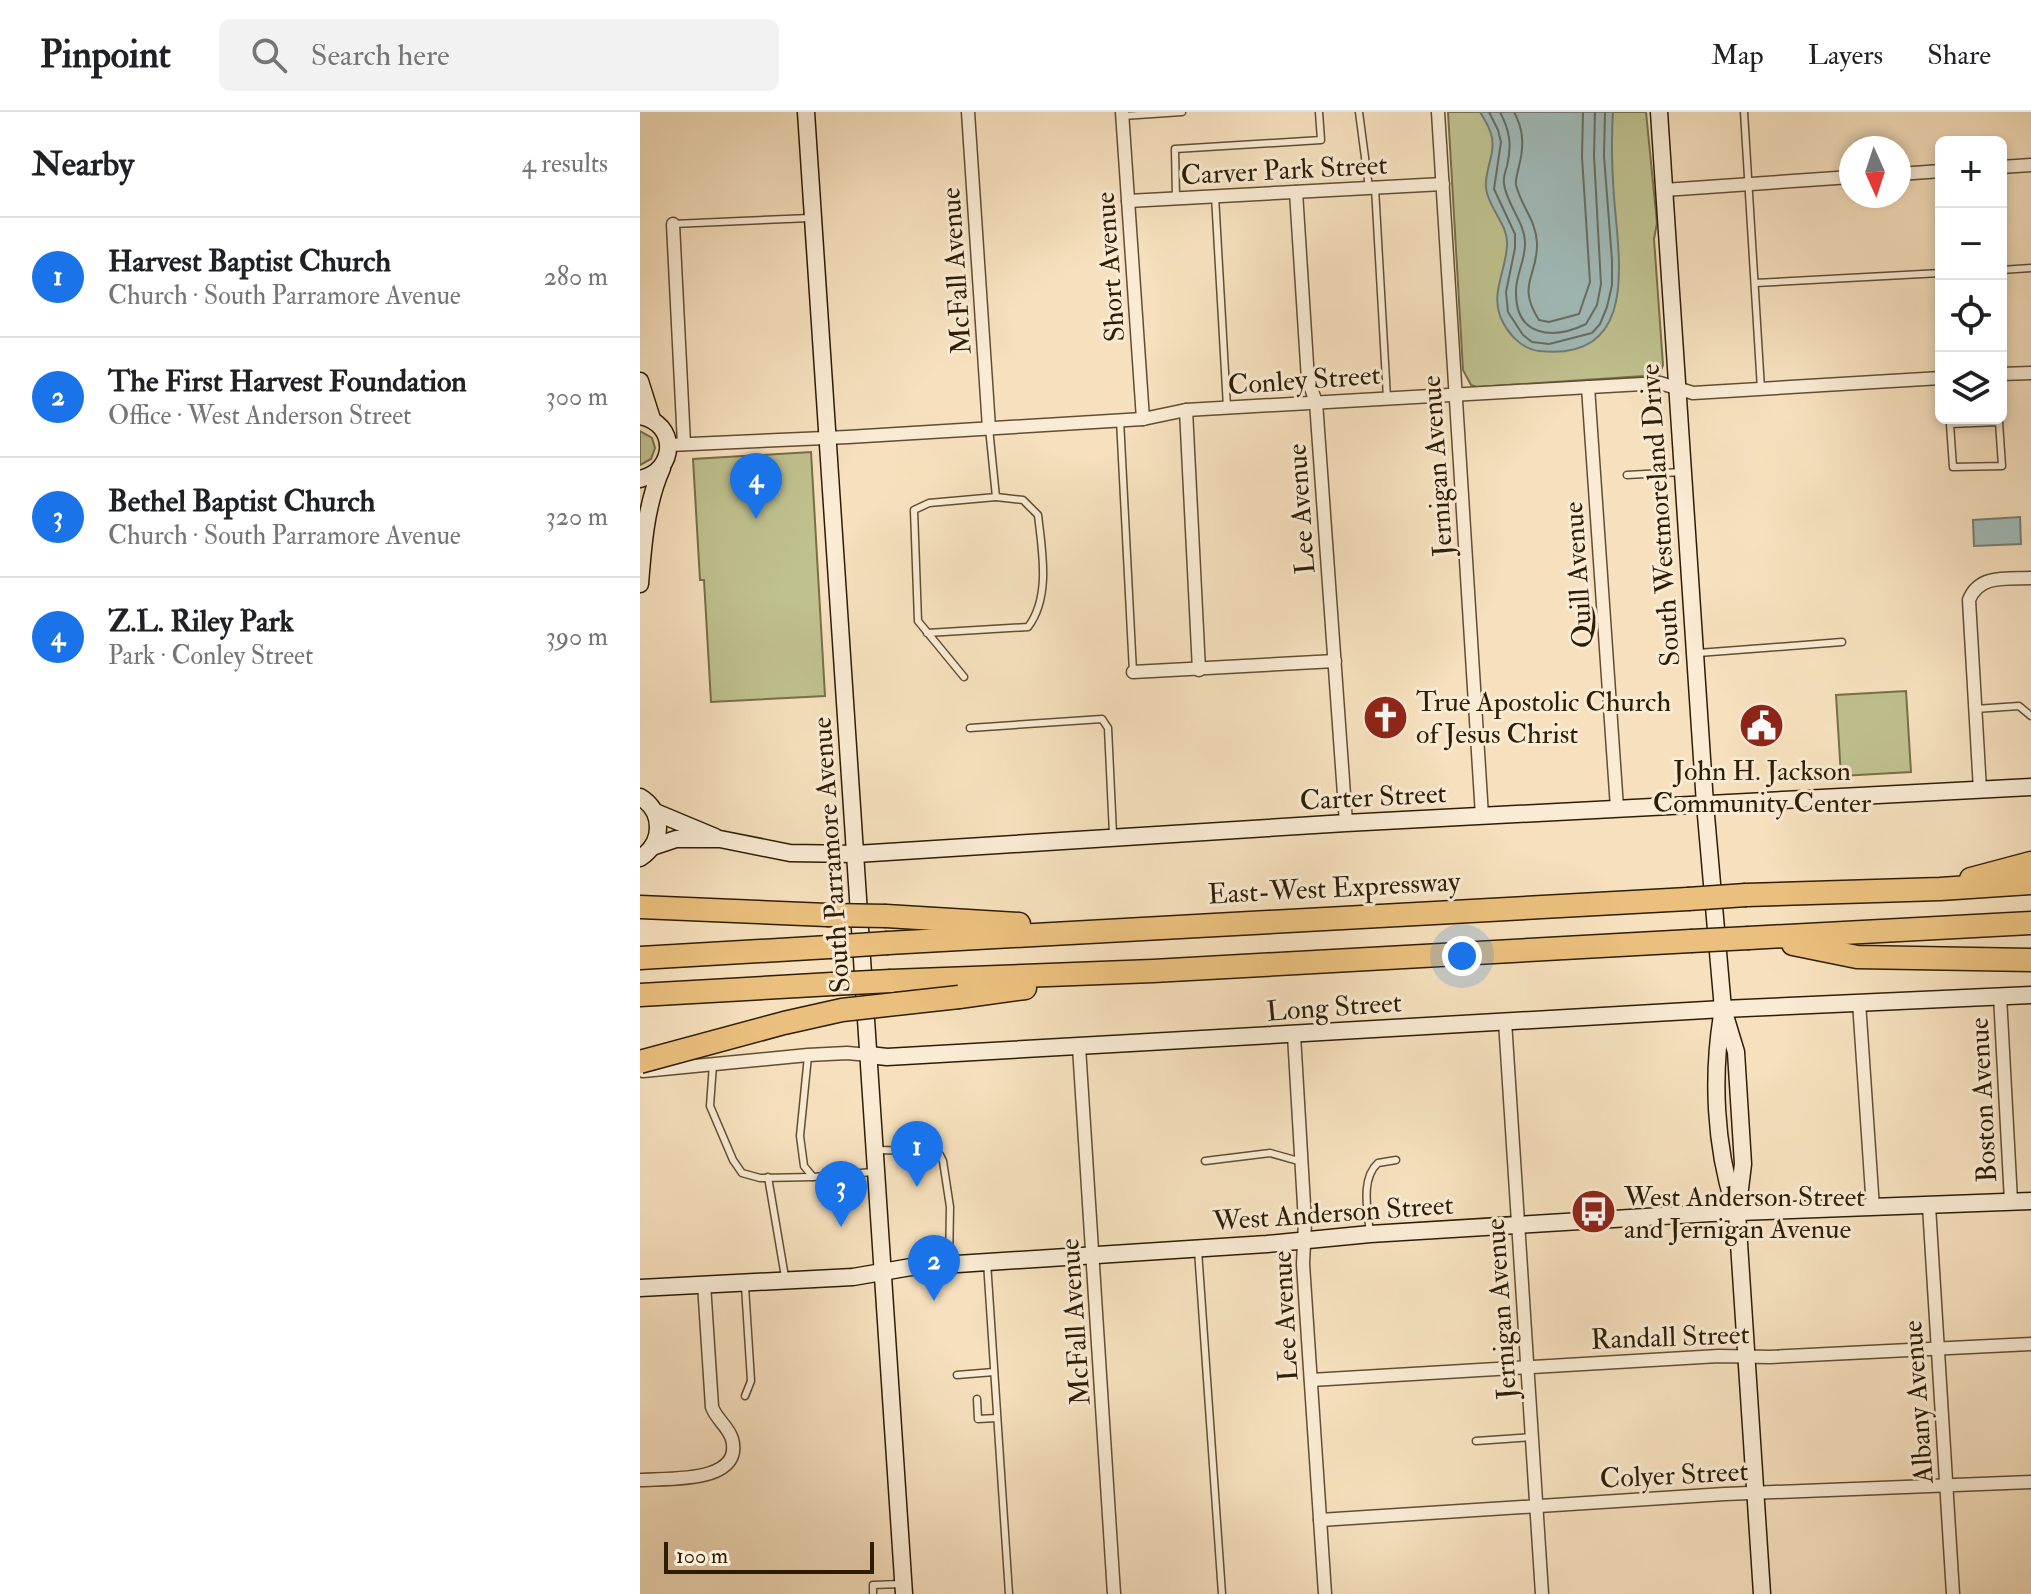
<!DOCTYPE html>
<html lang="en">
<head>
<meta charset="utf-8">
<style>
  :root { --surface:#fff; --page:#f2f2f2; --text:#202124; --muted:#757577; --line:#e0e0e0; --accent:#1a73e8 }
  body { margin:0; font-family:"IM FELL Double Pica",serif; background:var(--page); color:var(--text) }
  .controls { position:absolute; right:24px; top:24px; display:grid; overflow:hidden; border-radius:12px; box-shadow:0 4px 12px #0003 }
  .controls button { width:72px; height:72px; display:grid; place-items:center; padding:0; border:0; border-bottom:2px solid var(--line); background:var(--surface); color:var(--text); font:40px sans-serif }
  .compass { position:absolute; left:1199px; top:24px; width:72px; height:72px; border-radius:50%; background:var(--surface); box-shadow:0 4px 12px #0003; rotate:177deg }
  .scale { position:absolute; left:24px; bottom:20px; width:210px; box-sizing:border-box; padding-left:8px; border:4px solid #2e1d05; border-top:0; font-size:22px; line-height:28px; white-space:nowrap; color:#2e1d05; -webkit-text-stroke:6px #f9ebd4; paint-order:stroke }
  .you { position:absolute; left:822px; top:844px; width:28px; height:28px; margin:-20px; border:6px solid #fff; border-radius:50%; background:#1a73e8; box-shadow:0 0 0 12px #1a73e833 }
  .badge { display:grid; place-items:center; width:52px; height:52px; border-radius:50%; background:var(--accent); color:#fff; font-size:26px; font-weight:700 }
  .pin { position:absolute; translate:-50% -66px; filter:drop-shadow(0 2px 4px #0008) }
  .pin::after { content:''; position:absolute; top:42px; width:28px; height:24px; background:inherit; clip-path:polygon(0 0,100% 0,50% 100%) }
  .list { margin:0; padding:0; list-style:none }
  h2 { display:flex; justify-content:space-between; align-items:center; height:104px; margin:0; padding:0 32px; font-size:34px }
  h2 small { font-size:26px; font-weight:400; color:var(--muted) }
  .list li { display:grid; grid-template-columns:52px 1fr auto; gap:24px; align-items:center; box-sizing:border-box; height:120px; padding:0 32px; border-top:2px solid var(--line) }
  .list b { display:block; font-size:30px; white-space:nowrap }
  .list p { margin:0; font-size:26px; white-space:nowrap; color:var(--muted) }
  .list em { font-size:26px; font-style:normal; color:var(--muted) }
  .icon { flex:none; width:44px; height:44px; fill:none; stroke:currentColor; stroke-width:2; stroke-linecap:round; stroke-linejoin:round }
  .map { position:relative; flex:none; width:1391px; height:1482px; overflow:hidden }
  header { display:flex; align-items:center; gap:48px; box-sizing:border-box; height:112px; padding:0 40px; background:var(--surface); border-bottom:2px solid var(--line) }
  header strong { font-size:38px }
  nav { display:flex; gap:44px; margin-inline-start:auto; font-size:28px }
  .search { width:560px; height:72px; background:var(--page); display:flex; align-items:center; gap:20px; box-sizing:border-box; padding:0 28px; border-radius:12px; color:var(--muted); font-size:30px }
  main { display:flex }
  aside { flex:1; background:var(--surface) }
  .map>svg:first-child { display:block }
  .green { fill:#bfc18f; stroke:#766f4a; stroke-width:2 }
  .water { fill:#a0bbba; stroke:#727c72; stroke-width:2 }
  .lines { fill:none; stroke-linecap:round; stroke-linejoin:round }
  .shore { stroke:#676c60; stroke-width:2 }
  .lane-casing { stroke:#604e33; stroke-width:9 }
  .street-casing { stroke:#604e33; stroke-width:15 }
  .secondary-casing { stroke:#2e1d05; stroke-width:19 }
  .highway-casing { stroke:#2e1d05; stroke-width:25 }
  .lane { stroke:#f9ebd4; stroke-width:6 }
  .street { stroke:#f9ebd4; stroke-width:12 }
  .secondary { stroke:#f9ebd4; stroke-width:16 }
  .highway { stroke:#ebc07e; stroke-width:22 }
  .highway-bridge-casing { stroke:#2e1d05; stroke-width:25; stroke-linecap:butt }
  .highway-bridge { stroke:#ebc07e; stroke-width:22 }
  .labels { text-anchor:middle; stroke-width:6; stroke-linejoin:round; paint-order:stroke }
  .street-label { font-size:28px; fill:#2e1d05; stroke:#f9ebd4 }
  .poi-label { font-size:28px; fill:#2e1d05; stroke:#f9ebd4; text-anchor:start }
</style>
</head>
<body>
<header>
<strong>Pinpoint</strong>
<div class="search"><svg class="icon" aria-label="search" viewBox="0 0 24 24"><circle cx="10" cy="10" r="6"/><path d="M15 15l6 6"/></svg>Search here</div>
<nav><a>Map</a><a>Layers</a><a>Share</a></nav>
</header>
<main>
<aside>
<h2>Nearby<small>4 results</small></h2>
<ul class="list">
<li><span class="badge">1</span><div><b>Harvest Baptist Church</b><p>Church · South Parramore Avenue</p></div><em>280 m</em></li>
<li><span class="badge">2</span><div><b>The First Harvest Foundation</b><p>Office · West Anderson Street</p></div><em>300 m</em></li>
<li><span class="badge">3</span><div><b>Bethel Baptist Church</b><p>Church · South Parramore Avenue</p></div><em>320 m</em></li>
<li><span class="badge">4</span><div><b>Z.L. Riley Park</b><p>Park · Conley Street</p></div><em>390 m</em></li>
</ul>
</aside>
<div class="map">
<svg width="1391" height="1482" viewBox="0 0 1391 1482">
  <rect width="100%" height="100%" fill="#f6e0bd"/>
  <filter id="stains"><feTurbulence type="fractalNoise" baseFrequency=".0025" numOctaves="4"/><feColorMatrix values="0 0 0 0 .2 0 0 0 0 .09 0 0 0 0 .02 0 0 0 .5 -.17"/></filter>
  <radialGradient id="worn" r=".72"><stop offset=".6" stop-color="#630" stop-opacity="0"/><stop offset="1" stop-color="#630" stop-opacity=".3"/></radialGradient>
  <g class="green">
    <path d="M808 0H1006L1017 111 1014 127 1023 253 1019 263 837 275 831 273 823 258Z"/>
    <path d="M0 319 12 326 15 336 11 347 0 353Z"/>
    <path d="M171 340 185 584 71 590 64 468H60L53 347Z"/>
    <path d="M1266 579 1271 660 1201 664 1196 583Z"/>
  </g>
  <g class="water">
    <path d="M840 0H973C971 28 972 57 974 85 979 149 999 250 899 239 881 237 867 221 860 204 851 179 867 156 867 132 868 112 848 96 846 76 844 58 857 40 851 22 849 14 844 7 840 0Z"/>
    <path d="M1380 405 1381 432 1334 434 1333 408Z"/>
  </g>
  <g class="lines">
    <g class="shore">
      <path d="M849 0 858 18 861 30 854 77 875 122V136L866 180 868 200 883 223 892 230 909 232 952 221 960 212 967 195 972 173V148L964 44 965 0"/>
      <path d="M860 0C870 19 872 33 867 54 865 60 863 66 864 72 867 93 884 109 885 130 886 147 876 162 876 179 875 225 913 228 946 212L957 193 961 172 954 44 955 0"/>
      <path d="M874 0C884 18 884 35 879 54 878 60 875 67 876 73 881 94 896 108 897 131 898 165 876 172 899 208L909 210 939 202 950 170 942 45 943 0"/>
    </g>
    <defs>
      <g id="lane">
        <path d="M719 0 729 76"/>
        <path d="M1104 0 1121 277"/>
        <path d="M483 4 542 0"/>
        <path d="M735 76 747 286"/>
        <path d="M575 84 587 295"/>
        <path d="M536 86 535 37 681 28 679 0"/>
        <path d="M33 112 170 106"/>
        <path d="M1361 158 1391 156"/>
        <path d="M1115 171 1301 161"/>
        <path d="M480 308 493 560"/>
        <path d="M1359 310 1362 354 1313 355 1310 312Z"/>
        <path d="M987 363 1042 360"/>
        <path d="M287 521 388 515C411 485 402 438 398 403L383 388 356 385"/>
        <path d="M1058 541 1202 530"/>
        <path d="M324 565 278 509 274 398 289 391 356 385 349 316"/>
        <path d="M1335 597 1379 594 1391 604"/>
        <path d="M330 616 462 607 468 616 473 722"/>
        <path d="M168 944 160 1024 164 1054 173 1065 233 1060"/>
        <path d="M73 952 70 994 93 1048 102 1061 120 1066 173 1065"/>
        <path d="M235 1038 286 1039 300 1043 303 1049 310 1095 309 1152"/>
        <path d="M565 1049 630 1041 662 1050"/>
        <path d="M128 1065 145 1165"/>
        <path d="M730 1122C728 1100 720 1067 738 1051L756 1048"/>
        <path d="M558 1138 582 1482"/>
        <path d="M347 1150 369 1482"/>
        <path d="M105 1174 111 1269 105 1284"/>
        <path d="M317 1263 354 1260"/>
        <path d="M337 1287 338 1307 357 1306"/>
        <path d="M836 1329 892 1325"/>
        <path d="M233 1482V1473L261 1472"/>
      </g>
      <g id="street">
        <path d="M328 0 349 316"/>
        <path d="M482 0 503 307"/>
        <path d="M798 0 842 704"/>
        <path d="M1361 55 1391 53"/>
        <path d="M1259 62 1301 59"/>
        <path d="M1024 78 1211 65"/>
        <path d="M656 80 668 268 676 290 706 711"/>
        <path d="M488 89 803 72"/>
        <path d="M33 112 44 332"/>
        <path d="M1361 262 1391 261"/>
        <path d="M948 275 977 696"/>
        <path d="M546 298 559 558"/>
        <path d="M29 333 208 325 503 307 546 298 1020 271 1053 281 1301 266"/>
        <path d="M493 560 695 549"/>
        <path d="M1340 678 1329 488C1339 462 1367 467 1391 466"/>
        <path d="M1360 884 1371 1089"/>
        <path d="M1219 890 1233 1096"/>
        <path d="M865 909 902 1482"/>
        <path d="M654 923 665 1110 663 1152 685 1482"/>
        <path d="M439 935 474 1482"/>
        <path d="M3 959 168 943 207 941 229 943"/>
        <path d="M1289 1094 1313 1482"/>
        <path d="M671 1268 1079 1244 1130 1245 1391 1232"/>
        <path d="M0 1368C27 1366 104 1372 92 1327 88 1314 76 1307 72 1295L64 1172"/>
        <path d="M680 1408 1085 1382 1391 1370"/>
      </g>
      <g id="secondary">
        <path d="M166 0 264 1482"/>
        <path d="M1019 0 1065 692 1083 897 1096 940 1103 1052 1097 1101 1122 1482"/>
        <path d="M0 269 12 307"/>
        <path d="M0 304C38 311 37 359 0 367"/>
        <path d="M0 472C3 433 6 392 22 356"/>
        <path d="M0 685C24 699 24 731 0 746"/>
        <path d="M15 700 75 725"/>
        <path d="M12 735 36 727H80L150 741 216 742 706 711 1391 675"/>
        <path d="M1082 903C1072 965 1075 1033 1094 1093"/>
        <path d="M229 943 247 945 1083 897 1391 883"/>
        <path d="M0 1176 213 1165 271 1155 627 1132 730 1122 1071 1101 1391 1089"/>
      </g>
      <g id="highway">
        <path d="M1331 767 1391 751"/>
        <path d="M1106 783 1300 777 1391 771"/>
        <path d="M0 795 187 803"/>
        <path d="M246 804 379 812"/>
        <path d="M1109 826 1391 811"/>
        <path d="M248 831 1048 787"/>
        <path d="M1153 832 1217 845 1391 848"/>
        <path d="M0 846 189 835"/>
        <path d="M251 869 513 859 1051 829"/>
        <path d="M0 883 192 872"/>
        <path d="M319 885 385 876"/>
      </g>
    </defs>
    <use href="#lane" class="lane-casing"/>
    <use href="#street" class="street-casing"/>
    <use href="#secondary" class="secondary-casing"/>
    <use href="#highway" class="highway-casing"/>
    <use href="#lane" class="lane"/>
    <use href="#street" class="street"/>
    <use href="#secondary" class="secondary"/>
    <use href="#highway" class="highway"/>
    <defs>
      <g id="highway-bridge">
        <path d="M1048 787 1106 783"/>
        <path d="M187 803 246 804"/>
        <path d="M1051 829 1109 826"/>
        <path d="M189 835 248 831"/>
        <path d="M192 872 251 869"/>
        <path d="M0 950 144 911 202 898 319 885"/>
      </g>
    </defs>
    <use href="#highway-bridge" class="highway-bridge-casing"/>
    <use href="#highway-bridge" class="highway-bridge"/>
  </g>
  <defs>
    <symbol id="church-disc" viewBox="-11 -11 22 22"><circle r="9.5" fill="#8f2418" stroke="#f9ebd4"/><path d="M-1.2-6h2.4v3.5h3.3v2.4h-3.3V6h-2.4V-.1h-3.3v-2.4h3.3Z" fill="#fff"/></symbol>
    <symbol id="civic-disc" viewBox="-11 -11 22 22"><circle r="9.5" fill="#8f2418" stroke="#f9ebd4"/><path d="M-.6-6.5H3V-4.5H.6V-3L4-1V1h2V6H-6V1h2V-1L-.6-3ZM-1.2 2.5V6h2.4V2.5Z" fill="#fff"/></symbol>
    <symbol id="bus-disc" viewBox="-11 -11 22 22"><circle r="9.5" fill="#8f2418" stroke="#f9ebd4"/><path d="M-5-6H5V4H4V6H2V4H-2V6H-4V4H-5ZM-3.5-4V0h7V-4ZM-3.5 1.2v1.5H-2V1.2ZM2 1.2v1.5H3.5V1.2Z" fill="#fff"/></symbol>
  </defs>
  <g fill-rule="evenodd">
    <use href="#church-disc" x="720" y="580" width="51" height="51"/>
    <use href="#civic-disc" x="1096" y="588" width="51" height="51"/>
    <use href="#bus-disc" x="928" y="1074" width="51" height="51"/>
  </g>
  <g class="labels">
    <g class="street-label">
      <text transform="translate(644 57) rotate(-3)" y="10">Carver Park Street</text>
      <text transform="translate(469 155) rotate(-94)" y="10">Short Avenue</text>
      <text transform="translate(315 159) rotate(-94)" y="10">McFall Avenue</text>
      <text transform="translate(664 267) rotate(-4)" y="10">Conley Street</text>
      <text transform="translate(796 354) rotate(-94)" y="10">Jernigan Avenue</text>
      <text transform="translate(660 397) rotate(-94)" y="10">Lee Avenue</text>
      <text transform="translate(1019 403) rotate(-94)" y="10">South Westmoreland Drive</text>
      <text transform="translate(937 463) rotate(-94)" y="10">Quill Avenue</text>
      <text transform="translate(733 684) rotate(-3)" y="10">Carter Street</text>
      <text transform="translate(190 743) rotate(-94)" y="10">South Parramore Avenue</text>
      <text transform="translate(694 775) rotate(-3)" y="10">East-West Expressway</text>
      <text transform="translate(694 894) rotate(-4)" y="10">Long Street</text>
      <text transform="translate(1342 988) rotate(-93)" y="10">Boston Avenue</text>
      <text transform="translate(693 1100) rotate(-4)" y="10">West Anderson Street</text>
      <text transform="translate(860 1197) rotate(-94)" y="10">Jernigan Avenue</text>
      <text transform="translate(644 1204) rotate(-93)" y="10">Lee Avenue</text>
      <text transform="translate(434 1210) rotate(-94)" y="10">McFall Avenue</text>
      <text transform="translate(1030 1224) rotate(-2)" y="10">Randall Street</text>
      <text transform="translate(1277 1290) rotate(-94)" y="10">Albany Avenue</text>
      <text transform="translate(1034 1362) rotate(-3)" y="10">Colyer Street</text>
    </g>
    <g class="poi-label">
      <text x="776" y="599">True Apostolic Church<tspan x="776" dy="32">of Jesus Christ</tspan></text>
      <text x="1122" y="668" text-anchor="middle">John H. Jackson<tspan x="1122" dy="32">Community Center</tspan></text>
      <text x="984" y="1094">West Anderson Street<tspan x="984" dy="32">and Jernigan Avenue</tspan></text>
    </g>
  </g>
  <rect width="100%" height="100%" filter="url(#stains)"/>
  <rect width="100%" height="100%" fill="url(#worn)"/>
</svg>
<div class="controls">
<button>+</button>
<button>−</button>
<button><svg class="icon" aria-label="locate" viewBox="0 0 24 24"><circle cx="12" cy="12" r="6"/><path d="M12 2v4M12 18v4M2 12h4M18 12h4"/></svg></button>
<button><svg class="icon" aria-label="layers" viewBox="0 0 24 24"><path d="M12 4l9 5-9 5-9-5zM3 14l9 5 9-5"/></svg></button>
</div>
<svg class="compass" viewBox="-18 -18 36 36"><path d="M0-13l5 13h-10z" fill="#e53935"/><path d="M0 13l5-13h-10z" fill="#757577"/></svg>
<div class="scale">100 m</div>
<div class="you"></div>
<div class="pin badge" style="left:277px;top:1075px">1</div>
<div class="pin badge" style="left:294px;top:1189px">2</div>
<div class="pin badge" style="left:201px;top:1115px">3</div>
<div class="pin badge" style="left:116px;top:407px">4</div>
</div>
</main>
</body>
</html>
